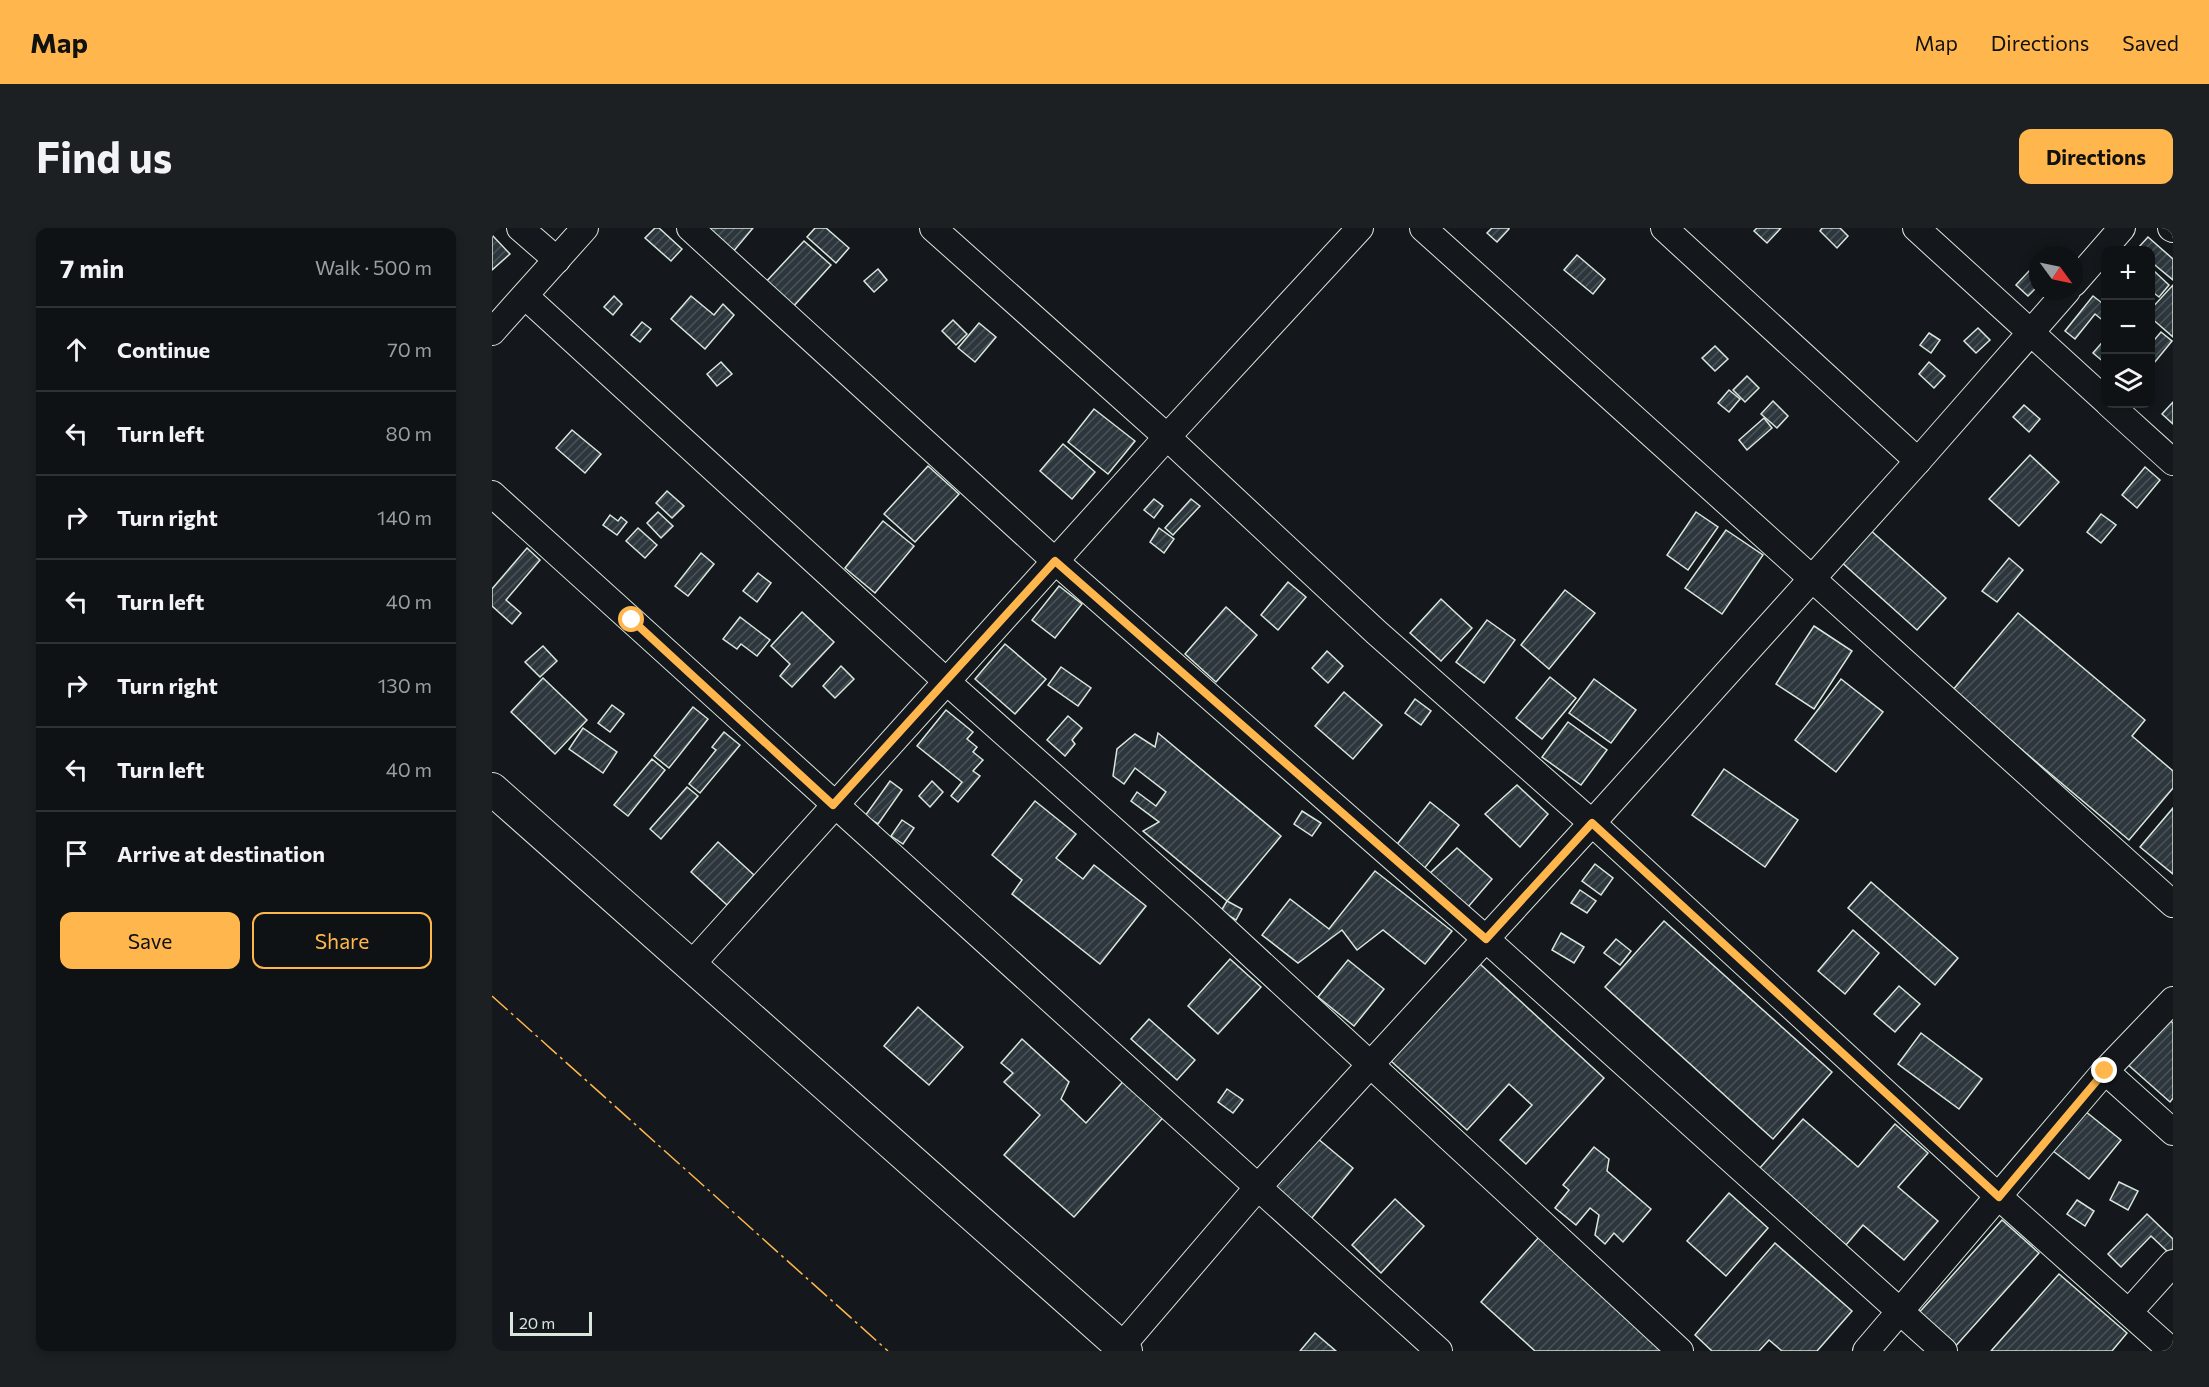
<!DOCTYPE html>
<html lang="en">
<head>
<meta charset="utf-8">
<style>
  :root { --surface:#0f1215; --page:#1d2022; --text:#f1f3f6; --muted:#9b9ea0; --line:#2f3234; --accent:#ffb74d }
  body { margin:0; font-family:Commissioner,sans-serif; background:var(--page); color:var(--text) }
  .controls { position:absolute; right:18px; top:18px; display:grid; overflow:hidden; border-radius:12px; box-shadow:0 3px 9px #0003 }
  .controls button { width:54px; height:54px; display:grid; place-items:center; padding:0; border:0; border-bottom:2px solid var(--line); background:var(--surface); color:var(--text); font:30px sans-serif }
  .compass { position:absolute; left:1537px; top:18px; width:54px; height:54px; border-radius:50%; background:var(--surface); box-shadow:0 3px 9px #0003; rotate:123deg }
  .scale { position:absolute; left:18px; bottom:15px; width:82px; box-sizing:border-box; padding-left:6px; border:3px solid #d8e6dc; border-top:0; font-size:16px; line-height:21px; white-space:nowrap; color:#d8e6dc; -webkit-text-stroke:4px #14181c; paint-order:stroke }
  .stop { position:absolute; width:18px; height:18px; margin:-14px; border:4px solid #ffb74d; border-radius:50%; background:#fff }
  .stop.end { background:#ffb74d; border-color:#fff; box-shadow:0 2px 6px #0008 }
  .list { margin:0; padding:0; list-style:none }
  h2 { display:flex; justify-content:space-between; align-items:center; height:78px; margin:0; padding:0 24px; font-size:26px }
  h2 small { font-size:20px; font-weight:400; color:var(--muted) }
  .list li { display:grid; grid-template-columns:39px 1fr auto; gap:18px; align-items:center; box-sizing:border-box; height:84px; padding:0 24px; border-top:2px solid var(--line) }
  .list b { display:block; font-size:22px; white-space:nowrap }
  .list em { font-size:20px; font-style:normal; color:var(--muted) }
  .actions { display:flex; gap:12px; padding:18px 24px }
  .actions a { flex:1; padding:14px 0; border:2px solid var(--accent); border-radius:12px; text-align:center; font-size:21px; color:var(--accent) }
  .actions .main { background:var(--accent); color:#111 }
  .icon { flex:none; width:33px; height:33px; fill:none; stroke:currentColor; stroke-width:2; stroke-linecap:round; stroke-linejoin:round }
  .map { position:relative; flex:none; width:1681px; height:1123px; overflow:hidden; border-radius:12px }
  header { display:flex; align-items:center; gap:36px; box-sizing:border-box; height:84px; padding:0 30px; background:var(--accent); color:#111 }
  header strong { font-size:28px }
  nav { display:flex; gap:33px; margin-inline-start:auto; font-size:21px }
  .intro { display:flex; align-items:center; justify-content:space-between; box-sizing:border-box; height:144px; padding:0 36px }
  h1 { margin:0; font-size:42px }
  .button { padding:15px 27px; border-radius:12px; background:var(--accent); color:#111; font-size:21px; font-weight:700 }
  main { display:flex; gap:36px; padding:0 36px }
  aside { flex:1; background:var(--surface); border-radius:12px; box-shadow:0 3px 9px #0003 }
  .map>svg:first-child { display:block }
  .building { fill:url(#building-hatch); stroke:#d8e6dc; stroke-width:1.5 }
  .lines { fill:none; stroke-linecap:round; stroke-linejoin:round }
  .minor-casing { stroke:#d8e6dc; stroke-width:28 }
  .tertiary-casing { stroke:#d8e6dc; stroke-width:34 }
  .minor { stroke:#14181c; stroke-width:26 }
  .tertiary { stroke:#14181c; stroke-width:32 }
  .power { stroke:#ffb74d; stroke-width:1.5; stroke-dasharray:21 4.5 3 4.5; stroke-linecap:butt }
  .route { stroke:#ffb74d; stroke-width:8 }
</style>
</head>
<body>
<header>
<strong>Map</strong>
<nav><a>Map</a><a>Directions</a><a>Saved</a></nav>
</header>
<div class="intro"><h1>Find us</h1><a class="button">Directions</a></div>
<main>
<aside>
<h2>7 min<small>Walk · 500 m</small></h2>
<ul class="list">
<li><svg class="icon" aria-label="ahead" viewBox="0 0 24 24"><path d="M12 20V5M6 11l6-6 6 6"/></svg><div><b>Continue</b></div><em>70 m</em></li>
<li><svg class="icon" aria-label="left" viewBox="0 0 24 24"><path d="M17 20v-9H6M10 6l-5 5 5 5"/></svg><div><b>Turn left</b></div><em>80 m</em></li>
<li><svg class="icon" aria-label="right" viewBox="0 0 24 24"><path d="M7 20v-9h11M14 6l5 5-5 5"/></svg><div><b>Turn right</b></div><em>140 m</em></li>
<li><svg class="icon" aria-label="left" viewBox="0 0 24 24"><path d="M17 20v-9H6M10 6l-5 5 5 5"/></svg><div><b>Turn left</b></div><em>40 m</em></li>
<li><svg class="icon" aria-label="right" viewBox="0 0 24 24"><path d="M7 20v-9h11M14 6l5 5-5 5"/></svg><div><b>Turn right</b></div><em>130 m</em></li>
<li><svg class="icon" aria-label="left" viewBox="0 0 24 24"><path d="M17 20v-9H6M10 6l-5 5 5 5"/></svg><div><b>Turn left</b></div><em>40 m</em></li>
<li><svg class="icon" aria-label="arrive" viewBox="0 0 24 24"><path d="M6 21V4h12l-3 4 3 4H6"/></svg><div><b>Arrive at destination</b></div></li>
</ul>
<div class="actions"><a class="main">Save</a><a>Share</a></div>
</aside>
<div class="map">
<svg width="1681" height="1123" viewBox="0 0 1681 1123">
  <defs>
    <pattern id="building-hatch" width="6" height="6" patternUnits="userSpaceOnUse" patternTransform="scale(1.5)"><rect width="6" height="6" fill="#2c363c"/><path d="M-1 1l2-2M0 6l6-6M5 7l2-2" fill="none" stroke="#4a5358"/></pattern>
  </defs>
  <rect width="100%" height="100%" fill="#14181c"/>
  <g class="building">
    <path d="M163 0H167L190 21 179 33 153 10Z"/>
    <path d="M211 0H261L240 25Z"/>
    <path d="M323 0H334L357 20 344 35 315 9Z"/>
    <path d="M1000 0H1017V1L1005 14 995 5Z"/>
    <path d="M1265 0H1289L1275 15 1262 3Z"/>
    <path d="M1330 0H1348L1356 8 1345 20 1328 3Z"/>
    <path d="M0 7 18 26 0 42Z"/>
    <path d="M1656 9 1681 31V52L1658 33V22L1645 21Z"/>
    <path d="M312 13 339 37 300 80 272 56Z"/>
    <path d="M1085 27 1113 51 1101 66 1072 42Z"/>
    <path d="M386 41 395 52 382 64 372 53Z"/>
    <path d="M1537 43 1546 51V58L1536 68 1524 57Z"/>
    <path d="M1662 43 1677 57 1667 69 1658 62V47Z"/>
    <path d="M1681 57V109L1658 89V82Z"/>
    <path d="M122 68 130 76 121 87 112 79Z"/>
    <path d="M199 68 222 87 231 76 242 87 213 121 179 91Z"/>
    <path d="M1601 68 1614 78V95L1603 86 1583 111 1573 103Z"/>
    <path d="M461 92 475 106 464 117 450 103Z"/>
    <path d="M150 94 159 101 148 114 139 107Z"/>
    <path d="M487 95 504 109 483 134 466 120Z"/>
    <path d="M1486 100 1498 112 1484 125 1472 113Z"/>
    <path d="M1669 104 1680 113 1658 140V117Z"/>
    <path d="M1437 105 1448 112 1439 125 1428 117Z"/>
    <path d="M1614 110V136L1601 125Z"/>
    <path d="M1223 118 1236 131 1223 143 1210 130Z"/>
    <path d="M229 134 240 146 225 158 215 146Z"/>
    <path d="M1437 134 1453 148 1442 160 1427 146Z"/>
    <path d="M1255 148 1267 160 1253 174 1241 162Z"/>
    <path d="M1237 162 1248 171 1237 184 1226 175Z"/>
    <path d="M1281 173 1296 188 1285 200 1269 186Z"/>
    <path d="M1681 174V196L1670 186Z"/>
    <path d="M1532 177 1548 191 1537 204 1521 189Z"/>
    <path d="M602 181 643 213 616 246 576 214Z"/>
    <path d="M1272 190 1280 200 1255 222 1247 212Z"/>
    <path d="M80 202 109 226 93 245 64 220Z"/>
    <path d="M571 216 603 244 580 271 548 243Z"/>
    <path d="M1538 227 1567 254 1527 298 1497 271Z"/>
    <path d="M436 238 467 266 423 314 392 286Z"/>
    <path d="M1653 239 1668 252 1645 280 1630 267Z"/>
    <path d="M175 263 192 278 180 290 164 275Z"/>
    <path d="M662 271 671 278 662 290 652 282Z"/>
    <path d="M699 271 708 278 681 307 673 300Z"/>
    <path d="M166 284 181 298 169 310 155 295Z"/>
    <path d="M1204 284 1226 299 1196 342 1175 327Z"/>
    <path d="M1609 286 1624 297 1609 315 1595 304Z"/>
    <path d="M118 287 126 293 129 289 135 294 125 307 111 297Z"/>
    <path d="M391 293 422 318 383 365 353 340Z"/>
    <path d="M146 300 165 317 153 330 134 313Z"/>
    <path d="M667 300 682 311 672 325 658 314Z"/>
    <path d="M1376 300 1454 370 1425 402 1347 332Z"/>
    <path d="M1234 302 1271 327 1230 386 1193 360Z"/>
    <path d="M35 320 48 332 14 372 29 385 20 396 0 378V361Z"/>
    <path d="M209 325 222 336 196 368 183 358Z"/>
    <path d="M1517 330 1531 342 1505 374 1490 363Z"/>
    <path d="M266 345 279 355 265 374 251 363Z"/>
    <path d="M796 354 814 369 786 402 769 387Z"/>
    <path d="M567 358 590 376 563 410 540 392Z"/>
    <path d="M1073 362 1103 385 1057 441 1029 417Z"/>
    <path d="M949 371 980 400 949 433 918 405Z"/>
    <path d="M734 379 765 407 724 454 693 426Z"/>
    <path d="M310 384 342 414 300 459 288 448 298 436 279 418Z"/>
    <path d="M1526 385 1653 492 1640 508 1681 543V560L1637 612 1460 463Z"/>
    <path d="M248 389 278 412 265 428 249 416 245 421 231 411Z"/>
    <path d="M995 392 1023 412 992 455 964 434Z"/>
    <path d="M1322 398 1360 423 1322 481 1284 456Z"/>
    <path d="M513 416 554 451 523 486 483 451Z"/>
    <path d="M51 418 65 433 48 449 33 434Z"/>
    <path d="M835 423 851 438 836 455 820 440Z"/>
    <path d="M349 438 362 451 343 470 331 458Z"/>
    <path d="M569 439 599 460 586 478 556 457Z"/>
    <path d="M1058 449 1084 470 1050 511 1024 490Z"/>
    <path d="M51 450 95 492 63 526 19 484Z"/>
    <path d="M1102 451 1144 482 1119 515 1077 485Z"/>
    <path d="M1349 451 1391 484 1344 544 1303 512Z"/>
    <path d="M852 464 890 497 861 531 823 498Z"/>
    <path d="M923 471 939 483 929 497 913 485Z"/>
    <path d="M120 477 132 486 118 504 106 495Z"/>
    <path d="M201 479 216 491 177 540 162 528Z"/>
    <path d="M454 482 481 504 475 511 485 519 481 524 491 532 481 543 488 548 466 574 459 568 470 554 425 518Z"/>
    <path d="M576 488 590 500 580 512 583 516 573 528 555 512Z"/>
    <path d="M1076 494 1115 522 1089 557 1050 529Z"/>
    <path d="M91 500 125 524 111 545 77 521Z"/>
    <path d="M232 504 248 517 208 565 197 556 224 522 220 519Z"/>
    <path d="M666 505 789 608 735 673 651 603 667 594 639 573 645 564 664 578 674 564 643 540 632 556 621 548 625 521 643 506 663 519Z"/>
    <path d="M160 531 173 542 136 588 122 577Z"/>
    <path d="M1232 541 1306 592 1273 639 1200 587Z"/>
    <path d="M398 553 410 562 386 596 373 588Z"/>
    <path d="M440 553 451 564 438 579 427 568Z"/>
    <path d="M1025 557 1056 586 1028 619 993 586Z"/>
    <path d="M195 559 206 568 169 611 158 601Z"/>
    <path d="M543 573 584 606 564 630 591 651 602 637 654 678 608 736 520 666 530 652 500 627Z"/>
    <path d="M938 574 967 597 931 642 903 619Z"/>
    <path d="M1681 580V646L1648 619Z"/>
    <path d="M810 583 829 595 820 608 802 596Z"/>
    <path d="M410 592 422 600 411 616 399 608Z"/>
    <path d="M226 614 262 647 235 677 199 644Z"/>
    <path d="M965 620 1000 651 976 679 937 646Z"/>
    <path d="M1103 636 1121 650 1109 667 1090 653Z"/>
    <path d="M883 643 960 703 933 736 891 702 865 722 850 702 806 735 770 707 798 671 837 701Z"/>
    <path d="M1379 654 1466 730 1443 757 1356 680Z"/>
    <path d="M1088 662 1104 673 1095 685 1079 675Z"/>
    <path d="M735 673 750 681 744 692 729 683Z"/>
    <path d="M1172 693 1340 844 1281 911 1113 759Z"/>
    <path d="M1361 702 1387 725 1353 766 1326 743Z"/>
    <path d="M1069 705 1092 719 1082 735 1060 722Z"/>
    <path d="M1124 711 1139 723 1128 737 1112 725Z"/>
    <path d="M738 731 769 759 726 806 696 778Z"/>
    <path d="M856 732 892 761 862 798 826 769Z"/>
    <path d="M988 736 1112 850 1034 936 1008 912 1040 877 1017 856 975 902 899 833Z"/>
    <path d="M1407 758 1428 776 1403 804 1382 786Z"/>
    <path d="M426 779 471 819 437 857 392 818Z"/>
    <path d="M1675 790 1681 795V870L1678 874 1634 835Z"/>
    <path d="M657 791 703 832 685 852 639 811Z"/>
    <path d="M1429 805 1490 851 1467 881 1406 836Z"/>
    <path d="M530 811 577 854 569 871 594 895 636 848 676 884 582 989 512 927 548 887 512 854 521 845 509 835Z"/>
    <path d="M735 861 751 872 741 885 726 874Z"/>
    <path d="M1588 879 1629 912 1597 951 1556 919Z"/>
    <path d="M1311 891 1366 939 1403 896 1436 925 1406 959 1446 993 1412 1032 1371 997 1354 1017 1267 941Z"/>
    <path d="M825 910 861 940 819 991 782 961Z"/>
    <path d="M1102 919 1117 931 1115 943 1159 981 1131 1014 1122 1005 1113 1016 1103 1007 1107 987 1098 980 1084 997 1063 980 1077 962 1071 957Z"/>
    <path d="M1627 954 1646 963 1636 982 1618 972Z"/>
    <path d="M1237 965 1276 1000 1234 1048 1195 1013Z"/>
    <path d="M903 971 932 998 889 1045 860 1017Z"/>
    <path d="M1585 972 1602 983 1593 998 1575 986Z"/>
    <path d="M1655 986 1681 1011V1021L1677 1025 1659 1008 1629 1039 1616 1026Z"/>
    <path d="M1510 992 1547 1025 1461 1121 1424 1088Z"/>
    <path d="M1048 1008 1176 1123H1043L989 1074Z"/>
    <path d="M1283 1015 1360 1083 1325 1123H1290L1277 1112 1267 1123H1220L1203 1107Z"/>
    <path d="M1567 1046 1635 1105 1620 1123H1499Z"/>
    <path d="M823 1105 844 1123H808Z"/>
  </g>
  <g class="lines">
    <defs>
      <g id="minor">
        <path d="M28 0 65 32"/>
        <path d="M198 0 563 333 994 711 1452 1123"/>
        <path d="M441 0 675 209 884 404 1100 595 1507 969 1680 1123"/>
        <path d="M931 0 1681 676"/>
        <path d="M1172 0 1426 233"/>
        <path d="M1424 0 1614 173"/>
        <path d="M1679 0 1681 1"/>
        <path d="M1582 55 1630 0"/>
        <path d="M33 68 454 453 708 679 1188 1123"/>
        <path d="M0 104 93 0"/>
        <path d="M1617 176 1681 234"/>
        <path d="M0 266 947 1123"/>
        <path d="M199 737 675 209 868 0"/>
        <path d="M1613 843 1681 904"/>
        <path d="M1637 1084 1681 1035"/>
        <path d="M629 1119 766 959 1100 595 1426 233 1575 63"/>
        <path d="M1374 1123 1613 843 1681 772"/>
      </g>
      <path id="tertiary" d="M0 561 634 1123"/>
    </defs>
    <use href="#minor" class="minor-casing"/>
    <use href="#tertiary" class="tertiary-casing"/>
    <use href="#minor" class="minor"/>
    <use href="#tertiary" class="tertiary"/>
    <path class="power" d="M0 768 396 1123"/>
  </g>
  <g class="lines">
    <path class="route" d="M140 392 341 577 563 333 994 711 1100 595 1507 969 1613 843"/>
  </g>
</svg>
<div class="controls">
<button>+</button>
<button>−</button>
<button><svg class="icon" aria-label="layers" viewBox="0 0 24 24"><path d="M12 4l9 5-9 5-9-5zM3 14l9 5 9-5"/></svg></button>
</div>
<svg class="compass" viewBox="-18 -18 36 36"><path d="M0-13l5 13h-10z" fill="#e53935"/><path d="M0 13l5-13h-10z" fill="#9b9ea0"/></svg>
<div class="scale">20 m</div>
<div class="stop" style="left:140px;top:392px"></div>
<div class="stop end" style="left:1613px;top:843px"></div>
</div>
</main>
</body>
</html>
